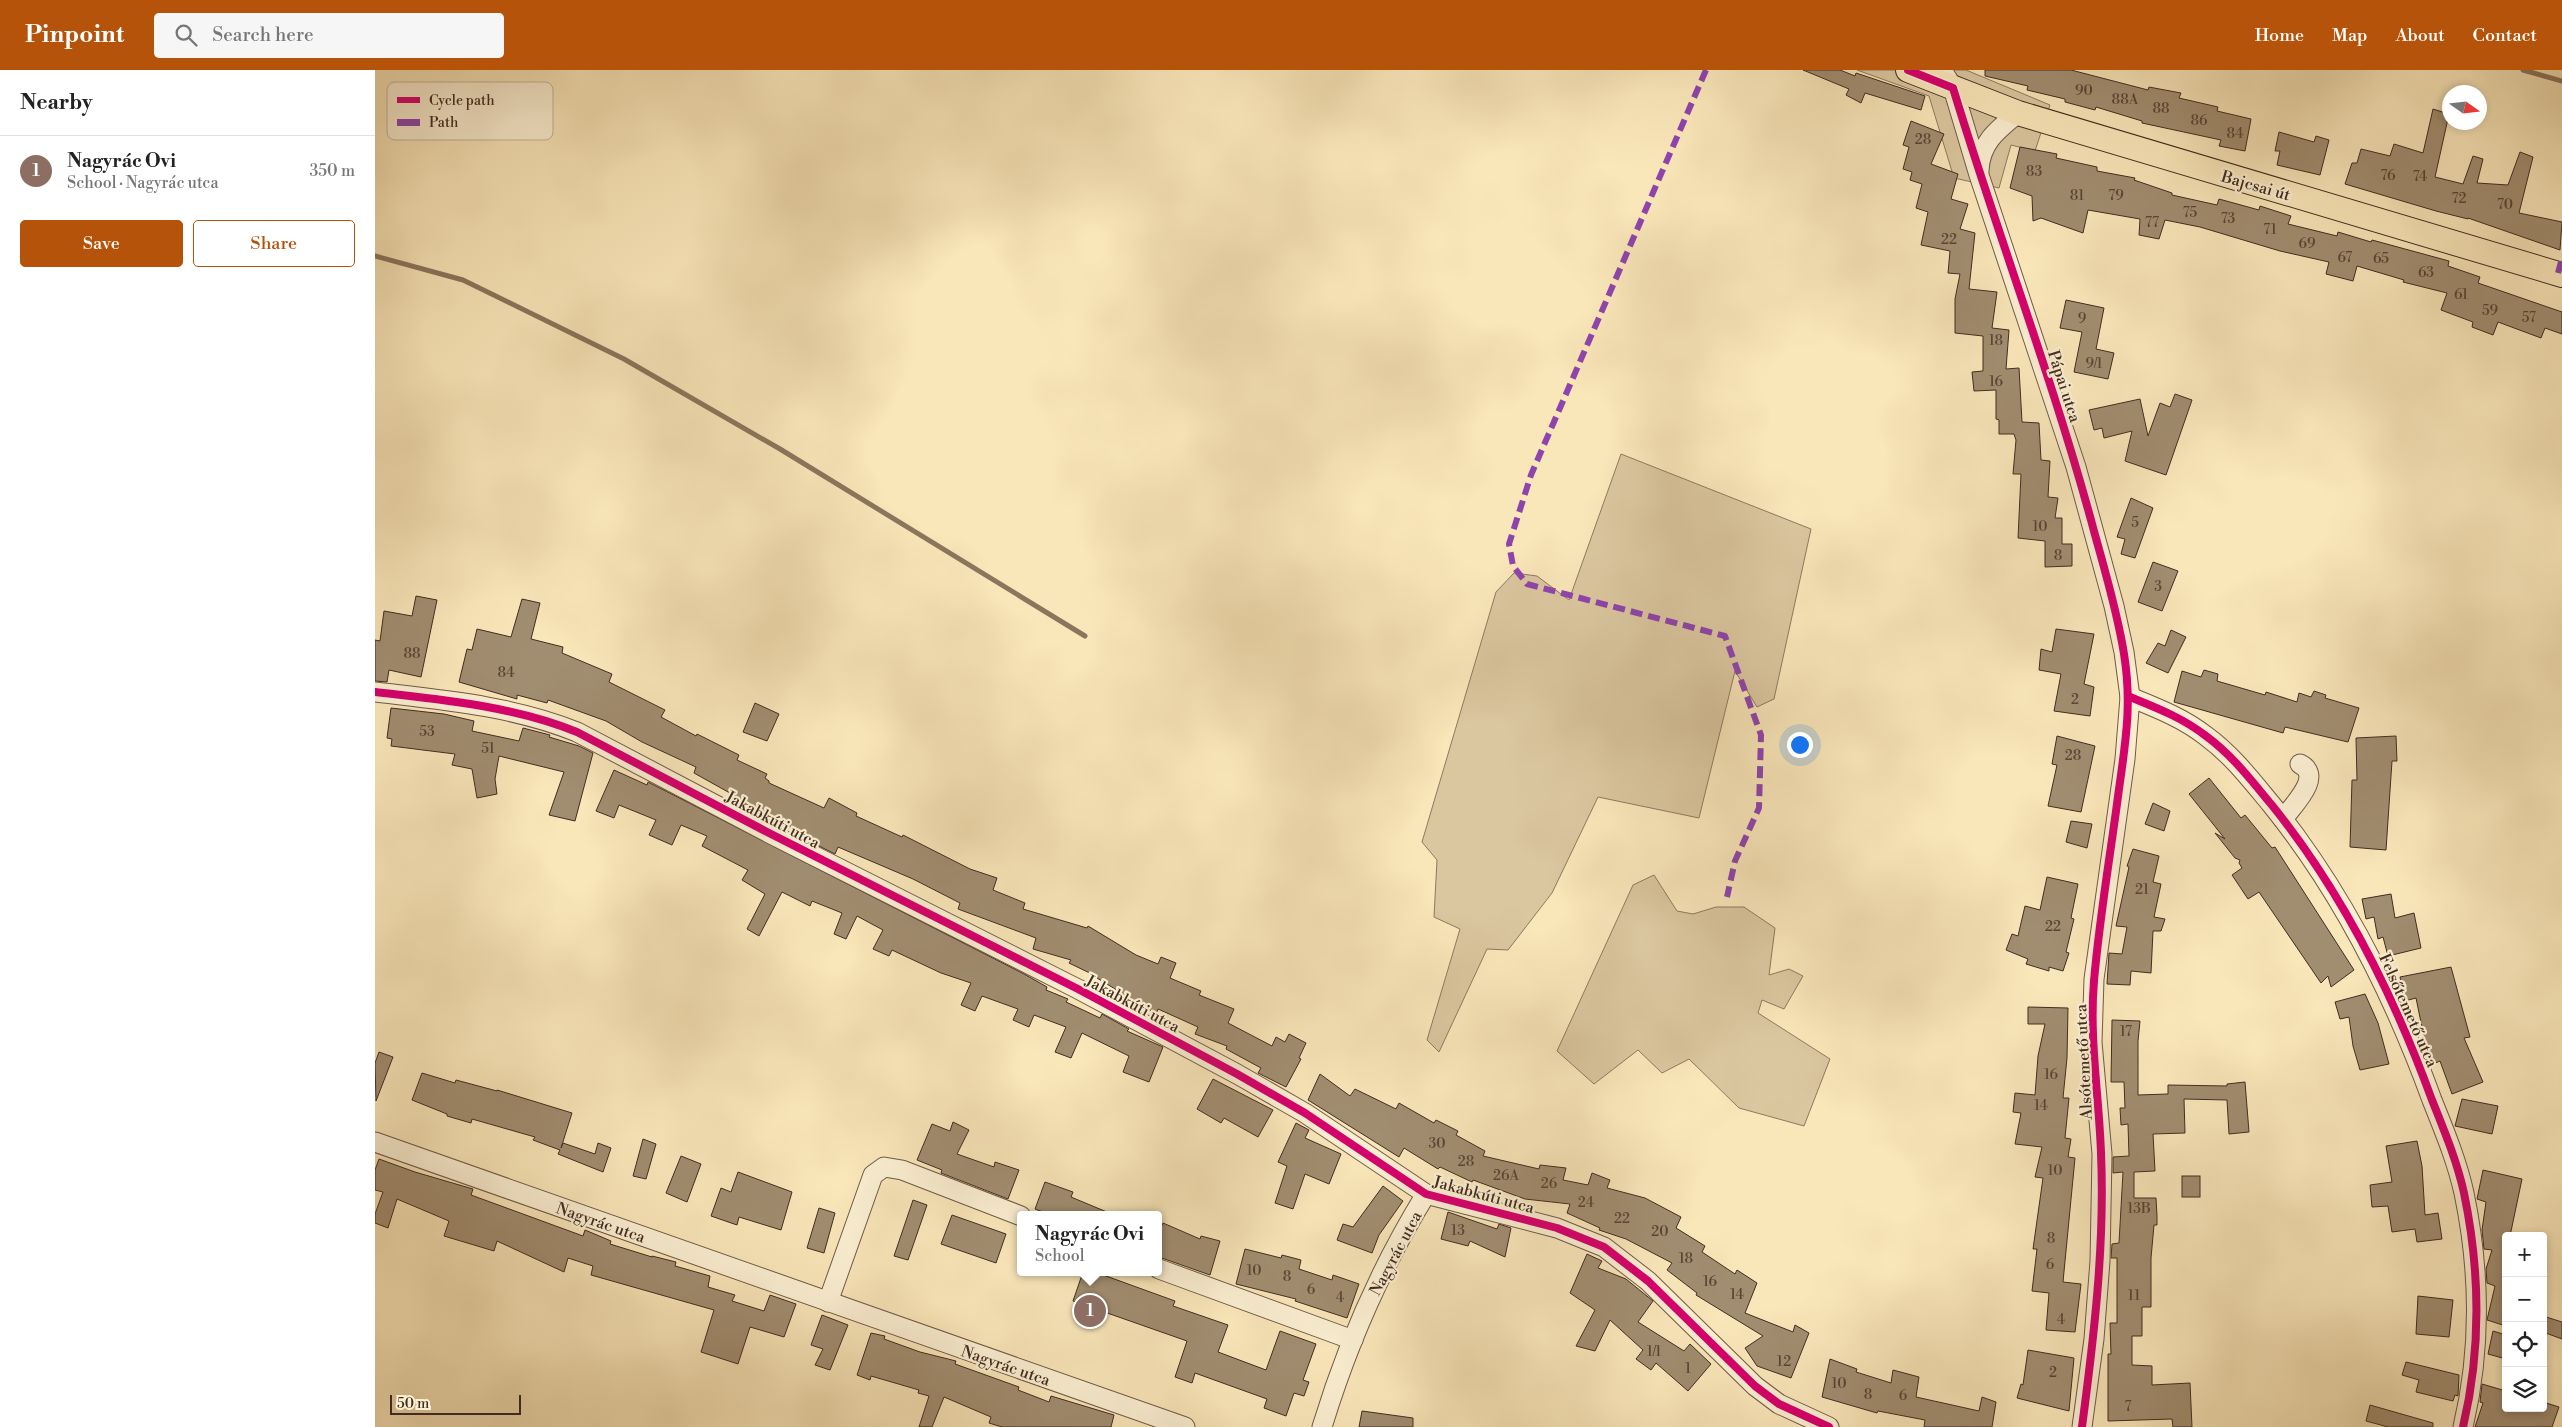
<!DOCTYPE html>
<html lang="en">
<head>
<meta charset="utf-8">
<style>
  :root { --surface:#fff; --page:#f6f6f6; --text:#222; --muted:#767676; --line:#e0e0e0; --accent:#b45309 }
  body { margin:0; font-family:"Libre Bodoni",serif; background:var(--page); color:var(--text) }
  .controls { position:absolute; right:15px; bottom:15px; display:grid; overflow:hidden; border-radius:5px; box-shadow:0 2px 8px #0003 }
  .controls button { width:45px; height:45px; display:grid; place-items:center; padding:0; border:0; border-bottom:1px solid var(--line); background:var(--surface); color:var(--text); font:25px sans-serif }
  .compass { position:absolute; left:2067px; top:15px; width:45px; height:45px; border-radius:50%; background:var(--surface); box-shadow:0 2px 8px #0003; rotate:104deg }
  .scale { position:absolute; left:15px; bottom:12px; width:131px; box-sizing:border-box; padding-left:5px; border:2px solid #422c21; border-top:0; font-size:14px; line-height:18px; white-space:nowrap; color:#422c21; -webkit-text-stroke:4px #fbefd2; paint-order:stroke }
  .you { position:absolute; left:1424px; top:674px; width:18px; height:18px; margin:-12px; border:4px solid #fff; border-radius:50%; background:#1a73e8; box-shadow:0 0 0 8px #1a73e833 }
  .badge { display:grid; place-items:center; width:32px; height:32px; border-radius:50%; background:var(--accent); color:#fff; font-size:16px; font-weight:700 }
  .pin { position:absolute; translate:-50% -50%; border:2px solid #fff; box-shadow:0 1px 5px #0006 }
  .popup { position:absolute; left:642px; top:1141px; width:145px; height:65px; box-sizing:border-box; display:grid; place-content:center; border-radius:5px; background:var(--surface); filter:drop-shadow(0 1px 4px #0005); font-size:16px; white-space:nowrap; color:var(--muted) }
  .popup b { font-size:19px; color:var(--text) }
  .popup::after { content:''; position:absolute; left:50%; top:100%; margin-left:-10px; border:10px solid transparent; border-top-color:var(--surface) }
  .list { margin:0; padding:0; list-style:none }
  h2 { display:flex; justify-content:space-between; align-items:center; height:65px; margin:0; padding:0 20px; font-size:21px }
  h2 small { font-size:16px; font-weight:400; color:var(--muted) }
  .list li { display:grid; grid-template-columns:32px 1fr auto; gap:15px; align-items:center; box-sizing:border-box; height:70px; padding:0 20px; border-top:1px solid var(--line) }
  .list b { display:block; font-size:19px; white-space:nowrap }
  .list p { margin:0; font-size:16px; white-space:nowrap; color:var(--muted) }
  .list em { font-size:16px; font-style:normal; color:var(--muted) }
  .actions { display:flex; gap:10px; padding:15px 20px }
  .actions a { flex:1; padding:11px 0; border:1px solid var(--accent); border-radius:5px; text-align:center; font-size:18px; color:var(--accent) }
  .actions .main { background:var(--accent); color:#fff }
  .icon { flex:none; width:28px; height:28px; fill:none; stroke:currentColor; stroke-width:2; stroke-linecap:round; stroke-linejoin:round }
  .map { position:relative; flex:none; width:2187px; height:1357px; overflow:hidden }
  header { display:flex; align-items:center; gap:30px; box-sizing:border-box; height:70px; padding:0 25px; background:var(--accent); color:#fff }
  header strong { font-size:24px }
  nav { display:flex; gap:28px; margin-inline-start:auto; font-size:18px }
  .search { width:350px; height:45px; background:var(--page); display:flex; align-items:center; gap:12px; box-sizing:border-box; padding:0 18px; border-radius:5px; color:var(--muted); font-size:19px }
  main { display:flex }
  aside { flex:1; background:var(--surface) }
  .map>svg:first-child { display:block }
  .green { fill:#dac69f; stroke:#8e7960 }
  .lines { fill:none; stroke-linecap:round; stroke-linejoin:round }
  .stream { stroke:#8b765d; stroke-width:5 }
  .building { fill:#a18d70; stroke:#422c21 }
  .minor-casing { stroke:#705a47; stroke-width:21 }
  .major-casing { stroke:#422c21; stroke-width:26 }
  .minor { stroke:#fbefd2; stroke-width:19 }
  .major { stroke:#f9e6b9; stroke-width:24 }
  .quiet { stroke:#8e44ad; stroke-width:6; stroke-dasharray:12 6; stroke-linecap:butt }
  .cycleway-casing { stroke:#fbefd2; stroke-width:11 }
  .cycleway { stroke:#d6006c; stroke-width:8 }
  .labels { text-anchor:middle; stroke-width:4.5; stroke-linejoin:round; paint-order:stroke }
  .number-label { font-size:14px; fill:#5a4435 }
  .street-label { font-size:16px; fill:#422c21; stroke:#fbefd2 }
  .key { fill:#fbefd2; stroke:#c4b49d; stroke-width:1 }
  .key-label { font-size:14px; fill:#422c21 }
</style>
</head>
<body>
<header>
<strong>Pinpoint</strong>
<div class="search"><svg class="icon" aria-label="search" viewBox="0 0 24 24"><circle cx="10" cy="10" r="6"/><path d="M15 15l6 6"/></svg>Search here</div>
<nav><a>Home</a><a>Map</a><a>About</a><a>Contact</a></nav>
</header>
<main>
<aside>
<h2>Nearby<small></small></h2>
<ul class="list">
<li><span class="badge" style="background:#8d6e63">1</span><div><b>Nagyrác Ovi</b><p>School · Nagyrác utca</p></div><em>350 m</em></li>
</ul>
<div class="actions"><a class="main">Save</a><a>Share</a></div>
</aside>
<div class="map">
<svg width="2187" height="1357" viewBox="0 0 2187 1357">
  <rect width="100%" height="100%" fill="#f9e6b9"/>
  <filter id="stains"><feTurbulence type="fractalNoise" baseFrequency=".004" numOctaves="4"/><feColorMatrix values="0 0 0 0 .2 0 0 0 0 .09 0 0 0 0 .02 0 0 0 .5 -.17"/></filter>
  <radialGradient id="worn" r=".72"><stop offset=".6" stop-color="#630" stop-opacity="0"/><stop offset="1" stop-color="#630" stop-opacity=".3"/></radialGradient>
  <g class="green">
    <path d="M1482 0H1591L1675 35 1660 81 1636 75 1624 118 1579 108 1554 26Z"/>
    <path d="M1246 384 1436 459 1399 629 1382 637 1360 601 1324 748 1223 727 1177 823 1133 880 1112 879 1064 982 1052 970 1085 859 1059 847 1062 790 1047 772 1121 522 1139 503 1162 506 1194 530Z"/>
    <path d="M1279 805 1302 841 1318 844 1341 837H1369L1400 858 1394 905 1414 899 1428 906 1409 939 1387 930 1383 943 1455 989 1429 1056 1364 1038 1314 989 1287 1003 1263 980 1219 1014 1182 981 1258 815Z"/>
  </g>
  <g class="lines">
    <g class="stream">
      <path d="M2148 0 2187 11"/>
      <path d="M0 186 88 210 249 289 405 379 710 566"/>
    </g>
  </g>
  <g class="building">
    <path d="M1428 0H1465L1480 6 1481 3 1550 26 1546 40 1490 23 1486 33 1471 25 1474 19Z"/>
    <path d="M1610 0H1696L1773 20 1774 17 1806 23 1804 28 1843 37 1842 41 1876 49 1870 81 1844 76 1846 70 1767 53V51L1721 37 1720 40 1690 32V29L1652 20 1653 16 1610 6Z"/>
    <path d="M2058 39 2074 44 2060 107 2088 114 2098 86 2108 89 2102 113 2133 115 2145 82 2158 87 2144 143 2187 152 2185 180 2093 148V149L2061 141 1970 114 1977 93H1982L1986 79 2015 86 2019 74 2048 83Z"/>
    <path d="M1536 51 1569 64 1556 94 1583 104 1576 129 1593 134 1585 159 1600 163 1594 219 1622 222 1617 258 1634 260 1631 299 1644 298 1647 352 1664 353 1666 390 1675 391 1673 427 1683 428 1680 448H1687V474H1697V496L1670 497V471L1643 468 1646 404H1638L1641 370 1639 364H1624V350L1621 349V320L1599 321 1597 302 1608 301V266L1580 263V229L1585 204 1573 203 1575 181 1546 175 1553 142 1541 138 1547 114 1535 110 1537 102 1528 99 1534 77 1528 75Z"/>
    <path d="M1904 62 1939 72 1941 66 1954 70 1945 105 1902 95 1905 81H1900Z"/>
    <path d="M1645 77 1682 84 1681 88 1722 97V101L1760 108 1759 110 1797 123V125L1842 135 1844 129 1884 140 1885 136 1916 146 1913 154 1962 166 1963 162 1996 172 1997 170 2074 191 2073 196 2105 207 2103 213 2187 242V264L2170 258 2166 268 2123 252 2118 265 2097 257 2098 252 2066 240 2072 223 2028 212 2029 210 1982 196 1978 211 1951 204 1954 192 1905 181 1825 157 1790 150 1784 169 1764 165 1765 149 1713 140 1708 163 1666 148 1658 151 1657 126 1635 118Z"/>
    <path d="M1691 230 1729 238 1721 279 1739 283 1733 309 1699 302 1707 262 1685 258Z"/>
    <path d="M1800 324 1817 330 1791 405 1750 391 1757 361 1729 368 1727 358 1719 360 1714 340 1765 329 1773 366 1785 333 1795 337Z"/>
    <path d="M1756 428 1778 438 1760 488 1746 484 1750 469 1742 467Z"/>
    <path d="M1778 492 1803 501 1787 541 1763 532Z"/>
    <path d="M41 526 62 530 46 607 14 600 12 612 0 611V570L5 571 9 541 37 546Z"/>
    <path d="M147 529 165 533 156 569 188 577 187 583 237 604 234 612 290 640 286 647 321 666 322 664 364 685 362 690 392 704 390 708 394 711V713L449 738 454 728 482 743 481 746 527 767 528 765 595 799 622 808 618 820 650 833 648 839 712 858 713 856 761 885 783 894 786 887 801 893 795 908 826 921 824 925 859 939 853 953 897 976 901 967 910 972 914 964 931 973 924 988 926 989 911 1017 883 1003 886 998 851 979 852 976 820 964 823 957 783 939 781 944 722 908 723 907 694 893 696 890 658 879 661 868 583 839 585 833 538 809 463 777 460 784 436 772 438 768 413 756 411 759 399 753 378 742 380 737 319 703 321 697 267 672 231 651 173 630 172 633 142 625V629L84 612 92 579 97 580 102 559 136 567Z"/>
    <path d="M1681 559 1719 564 1709 614 1719 617 1715 646 1679 641 1686 604 1664 600 1666 579 1677 582Z"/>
    <path d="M1796 560 1811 567 1793 603 1771 593 1783 573 1790 576Z"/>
    <path d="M1829 600 1843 604 1842 611 1890 625 1891 622 1922 632 1924 623 1936 627 1939 621 1951 625 1950 628 1984 638 1973 672 1910 657 1908 663 1799 632 1807 601 1826 607Z"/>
    <path d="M380 633 404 644 392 671 368 662Z"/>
    <path d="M16 638 69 644 99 651 97 661 144 671 148 658 175 665 174 667 204 676 218 683 200 751 174 745 189 702 124 686 120 709 122 724 102 728 97 699 77 695 80 684 16 676 17 669 12 668Z"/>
    <path d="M1682 666 1720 676 1706 742 1673 736 1682 695 1677 694Z"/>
    <path d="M2021 666 2022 691H2017L2011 780 1975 777 1977 710H1982L1981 668Z"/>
    <path d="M239 700 272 715 273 712 649 904 672 917 671 920 693 929 691 932 725 948 727 944 754 959 752 961 788 977 774 1012 748 1002 754 986 707 963 696 988 680 982 691 957 659 945 654 957 638 950 643 939 607 926 600 941 586 935 596 913 566 903 517 880 514 886 498 879 508 860 482 846 471 869 459 864 467 843 437 831 435 836 407 822 384 866 372 859 390 824 367 810 373 800 327 776 332 766 306 755 297 775 274 765 281 750 244 735 239 748 221 741Z"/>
    <path d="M1834 708 1866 748 1870 745 1897 778 1900 777 1979 900 1956 917 1953 906 1946 913 1884 822 1873 829 1857 805 1867 798 1864 793 1865 790 1860 788 1840 763 1850 769 1814 724Z"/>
    <path d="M1778 733 1795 741 1789 761 1770 754Z"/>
    <path d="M1696 751 1717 754 1712 778 1691 772Z"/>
    <path d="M1758 779 1784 786 1778 812 1786 814 1779 847 1790 849 1786 861H1778L1776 903 1756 901 1755 915 1732 914 1734 883 1747 884 1752 857 1741 856 1754 797 1752 796Z"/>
    <path d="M1672 807 1703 814 1696 848 1699 849 1691 882 1694 883 1688 901 1674 897V901L1651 894 1653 889 1631 880 1637 864 1643 866 1650 836 1665 840Z"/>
    <path d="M2016 824 2020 848 2039 843 2046 878 2013 886 2008 867 2003 869 1999 847 1991 849 1987 829Z"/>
    <path d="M2076 897 2095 967 2089 968 2108 1012 2077 1024 2065 991 2058 994 2049 967 2041 928 2030 931 2025 907Z"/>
    <path d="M1990 924 2003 953 2014 994 1985 1000 1978 976 1974 947 1965 949 1960 932Z"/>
    <path d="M1653 937 1693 938 1692 988 1688 1028H1694L1690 1068 1696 1069 1693 1087 1700 1088 1688 1212 1706 1214 1700 1262 1671 1260 1674 1223 1657 1221 1662 1179H1658L1668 1108 1660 1107 1667 1077 1640 1074 1646 1043 1638 1042 1640 1023 1660 1025 1663 986 1670 954H1653Z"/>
    <path d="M1737 950 1765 951 1763 971V1025L1793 1024V1015L1852 1016V1014L1870 1012 1874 1062 1854 1064 1852 1030 1809 1029 1810 1063 1778 1064 1780 1101 1759 1102V1128H1781L1782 1146V1155H1779L1776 1188V1237H1767V1266H1757V1295L1777 1296V1315L1815 1313 1817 1357H1798L1797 1349 1733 1351V1284H1736L1735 1253H1742V1188H1736L1737 1174 1744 1173 1748 1102 1738 1103V1087L1754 1086 1753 1054 1746 1055 1745 1038H1750L1749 1012H1736Z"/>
    <path d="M4 982 18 987 1 1031 0 993Z"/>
    <path d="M47 1003 80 1013 81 1010 122 1021V1020L197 1043 186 1078 188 1073 220 1084 223 1073 236 1078 228 1102 183 1084 185 1080 158 1070 160 1067 97 1049 96 1053 72 1046V1044L37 1030Z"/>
    <path d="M945 1004 975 1026 980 1019 1021 1039 1024 1033 1059 1053 1061 1050 1083 1061 1081 1065 1110 1081 1108 1086 1164 1099 1165 1095 1191 1098 1188 1110 1213 1115 1217 1103 1235 1110 1232 1118 1270 1128 1306 1147 1301 1158 1330 1176 1327 1182 1360 1204 1362 1200 1382 1213 1370 1243 1418 1262 1420 1255 1434 1263 1416 1308 1382 1296 1370 1278 1388 1266 1321 1225 1322 1223 1292 1200 1297 1193 1251 1169 1224 1160 1225 1158 1192 1143 1195 1134 1150 1129 1098 1110 1097 1112 1065 1097 1063 1099 1029 1078 1024 1087 933 1030Z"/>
    <path d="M838 1009 898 1040 883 1067 849 1048 846 1053 822 1039Z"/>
    <path d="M2087 1029 2123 1036 2117 1064 2080 1056Z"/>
    <path d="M578 1052 594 1060 582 1084 619 1097 620 1092 644 1100 633 1129 566 1103 567 1100 542 1090 557 1054 575 1061Z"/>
    <path d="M921 1053 934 1060 930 1068 966 1084 954 1114 930 1104 918 1139 900 1133 912 1096 903 1092Z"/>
    <path d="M268 1069 281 1074 271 1109 258 1106Z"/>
    <path d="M2042 1071 2047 1096 2050 1145 2063 1143 2067 1169 2042 1172 2040 1159 2017 1162 2013 1136 1997 1137 1995 1115 2017 1112 2011 1076Z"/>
    <path d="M306 1086 326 1094 312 1132 291 1123Z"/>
    <path d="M4 1089 40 1102 98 1119 96 1125 208 1166 210 1160 236 1171 235 1174 277 1187V1186L301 1192 300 1196 335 1206 333 1217 360 1225 357 1231 389 1241 395 1225 421 1234 409 1267 375 1257 363 1294 326 1282 339 1240 216 1205 218 1196 193 1188 189 1202 122 1171 119 1181 69 1166 74 1151 22 1129 13 1158 0 1153V1144L8 1122 0 1120V1100Z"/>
    <path d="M2108 1100 2147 1109 2135 1166H2131V1256L2112 1250 2120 1216 2112 1213 2111 1199 2117 1180 2109 1179 2107 1160 2111 1132 2102 1129Z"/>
    <path d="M363 1102 417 1122 406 1160 364 1147 362 1155 336 1146 346 1118 356 1122Z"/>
    <rect x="1807" y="1106" width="18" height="21"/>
    <path d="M670 1112 698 1122 696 1127 739 1145H676L660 1139Z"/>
    <path d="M1008 1116 1028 1131 1004 1165 997 1183 962 1170 968 1154 978 1157Z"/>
    <path d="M538 1130 552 1135 533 1190 519 1186Z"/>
    <path d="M444 1138 460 1143 449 1183 432 1178Z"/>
    <path d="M1073 1142 1122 1159 1124 1154 1136 1158 1130 1187 1095 1171 1093 1176 1066 1169Z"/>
    <path d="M577 1145 631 1164 621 1193 566 1174Z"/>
    <path d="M788 1153 825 1169 826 1166 845 1171 835 1205 784 1187V1162Z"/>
    <path d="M870 1179 906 1188 907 1185 926 1190 924 1199 957 1210 958 1205 984 1214 972 1248 920 1231 921 1229 861 1214Z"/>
    <path d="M1212 1184 1227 1191 1223 1198 1251 1209 1278 1231 1263 1252 1309 1281 1315 1274 1336 1294 1313 1321 1281 1293 1276 1300 1261 1289 1268 1280 1235 1250 1220 1281 1201 1276 1220 1240 1195 1223Z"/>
    <path d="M708 1202H720L800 1231 798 1236 853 1255 843 1282 891 1300 905 1261 941 1274 928 1310 934 1312 929 1326 919 1323 911 1346 889 1338 892 1329 820 1303 817 1313 800 1307 812 1271 698 1231Z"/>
    <path d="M2043 1226 2078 1230 2074 1267 2041 1264Z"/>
    <path d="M447 1245 473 1255 455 1300 440 1295 448 1279 436 1275Z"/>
    <path d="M2168 1246 2187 1252V1269L2168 1262Z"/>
    <path d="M2118 1261 2131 1265V1289L2113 1284Z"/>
    <path d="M496 1263 510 1266 509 1269 545 1282 581 1291 580 1294 644 1317 643 1320 674 1332 676 1326 739 1345 736 1357H627L614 1353 616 1347 569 1327 557 1357H544L554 1326 543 1323 544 1320 496 1306 495 1310 482 1305Z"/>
    <path d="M1653 1280 1699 1288 1694 1341 1642 1328 1646 1314 1648 1315Z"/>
    <path d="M1455 1289 1482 1299 1481 1302 1516 1313 1518 1300 1544 1307 1541 1327 1604 1341 1607 1327 1621 1332 1617 1357H1549L1550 1350 1503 1341 1502 1343 1447 1327Z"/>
    <path d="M2031 1292 2084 1305 2083 1326 2080 1325 2078 1331 2041 1322 2044 1310 2027 1305Z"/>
    <path d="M2107 1314 2131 1321V1338H2168V1332L2184 1337 2177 1357H2100L2108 1333 2105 1332Z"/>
    <path d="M1995 1335 2058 1353V1357H2013L1991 1351Z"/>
    <path d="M987 1341 1038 1348V1357H984Z"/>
  </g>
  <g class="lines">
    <defs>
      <g id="minor">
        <path d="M1567 0 1578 18 1604 105 1701 397 1739 536 1749 582 1755 627 1750 689 1719 909 1717 972 1727 1084 1725 1191 1719 1269 1707 1357"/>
        <path d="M1604 101C1605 73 1622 60 1643 43"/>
        <path d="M0 622C68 630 138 636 202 662L394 763 703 919 862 1004 930 1043 1051 1124 1182 1158 1229 1177 1273 1211 1380 1316 1404 1334 1454 1357"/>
        <path d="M1755 627C1782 638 1808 648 1831 666 1857 685 1876 710 1896 734 1968 823 2018 923 2057 1030 2069 1060 2082 1091 2089 1123 2105 1200 2106 1281 2088 1357"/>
        <path d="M1908 749C1918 735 1949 706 1925 694"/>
        <path d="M0 1072 810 1357"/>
        <path d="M784 1199 978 1270"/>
        <path d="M453 1232 498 1105 509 1097 527 1100 646 1146"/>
        <path d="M947 1357C972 1275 1006 1197 1051 1124"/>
      </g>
      <path id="major" d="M1533 0 1643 43 2187 205"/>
    </defs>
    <use href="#minor" class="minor-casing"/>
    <use href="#major" class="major-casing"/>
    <use href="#minor" class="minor"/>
    <use href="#major" class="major"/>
    <g class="quiet">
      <path d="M1331 0 1156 405 1134 474 1138 496 1152 514 1350 566 1386 665 1384 738 1360 791 1352 827"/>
      <path d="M2183 203 2187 188"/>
    </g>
    <defs>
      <g id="cycleway">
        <path d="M1533 0 1578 18C1622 163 1676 304 1716 450 1728 495 1742 539 1749 584 1758 639 1749 680 1742 734 1734 793 1724 852 1719 911 1714 969 1724 1025 1726 1083 1730 1175 1719 1266 1707 1357"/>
        <path d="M0 622C68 630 138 636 202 662L394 763 703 919 862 1004 930 1043 1051 1124 1182 1158 1229 1177 1273 1211 1380 1316 1404 1334 1454 1357"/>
        <path d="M1755 627C1782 638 1808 648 1831 666 1857 685 1876 710 1896 734 1968 823 2018 923 2057 1030 2069 1060 2082 1091 2089 1123 2105 1200 2106 1281 2088 1357"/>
      </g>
    </defs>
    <use href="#cycleway" class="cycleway-casing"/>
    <use href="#cycleway" class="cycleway"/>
  </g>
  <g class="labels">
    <g class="number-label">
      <text x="1709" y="25">90</text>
      <text x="1750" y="34">88A</text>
      <text x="1786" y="43">88</text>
      <text x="1824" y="55">86</text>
      <text x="1860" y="68">84</text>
      <text x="1548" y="74">28</text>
      <text x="1659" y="106">83</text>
      <text x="2013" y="110">76</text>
      <text x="2045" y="111">74</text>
      <text x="1702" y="130">81</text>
      <text x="1741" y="130">79</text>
      <text x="2084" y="133">72</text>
      <text x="2130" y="139">70</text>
      <text x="1815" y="147">75</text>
      <text x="1853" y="153">73</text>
      <text x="1777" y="157">77</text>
      <text x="1895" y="164">71</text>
      <text x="1574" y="174">22</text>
      <text x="1932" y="178">69</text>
      <text x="1970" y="192">67</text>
      <text x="2006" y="193">65</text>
      <text x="2051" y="207">63</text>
      <text x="2086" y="229">61</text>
      <text x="2115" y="245">59</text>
      <text x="2154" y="252">57</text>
      <text x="1707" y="253">9</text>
      <text x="1621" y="275">18</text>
      <text x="1719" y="298">9/1</text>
      <text x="1621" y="316">16</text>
      <text x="1760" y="457">5</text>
      <text x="1665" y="461">10</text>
      <text x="1683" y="490">8</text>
      <text x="1783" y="521">3</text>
      <text x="37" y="588">88</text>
      <text x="131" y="607">84</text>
      <text x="1700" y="634">2</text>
      <text x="52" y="666">53</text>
      <text x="113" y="683">51</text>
      <text x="1698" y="690">28</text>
      <text x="1767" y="824">21</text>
      <text x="1678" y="861">22</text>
      <text x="1751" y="966">17</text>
      <text x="1676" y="1009">16</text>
      <text x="1666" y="1040">14</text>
      <text x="1062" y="1078">30</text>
      <text x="1091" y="1096">28</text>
      <text x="1680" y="1105">10</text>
      <text x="1131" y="1110">26A</text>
      <text x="1174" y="1118">26</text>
      <text x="1211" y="1137">24</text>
      <text x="1764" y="1143">13B</text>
      <text x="1247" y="1153">22</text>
      <text x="1083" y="1165">13</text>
      <text x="1285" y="1166">20</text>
      <text x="1676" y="1173">8</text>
      <text x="1311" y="1193">18</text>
      <text x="1675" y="1199">6</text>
      <text x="879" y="1205">10</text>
      <text x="912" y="1211">8</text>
      <text x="1335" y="1216">16</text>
      <text x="936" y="1224">6</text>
      <text x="1362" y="1229">14</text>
      <text x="1759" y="1230">11</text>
      <text x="965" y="1232">4</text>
      <text x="1686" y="1254">4</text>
      <text x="1279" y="1286">1/1</text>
      <text x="1409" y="1296">12</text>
      <text x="1313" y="1303">1</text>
      <text x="1678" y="1307">2</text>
      <text x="1464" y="1318">10</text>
      <text x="1493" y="1329">8</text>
      <text x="1528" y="1330">6</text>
      <text x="1753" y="1341">7</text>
    </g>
    <g class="street-label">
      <text transform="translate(1881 115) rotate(16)" y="6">Bajcsai út</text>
      <text transform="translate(1690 316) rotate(72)" y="6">Pápai utca</text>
      <text transform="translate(398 749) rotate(28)" y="6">Jakabkúti utca</text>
      <text transform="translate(758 933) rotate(28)" y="6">Jakabkúti utca</text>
      <text transform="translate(2034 940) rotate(66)" y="6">Felsőtemető utca</text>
      <text transform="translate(1708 992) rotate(-93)" y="6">Alsótemető utca</text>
      <text transform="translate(1109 1124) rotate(15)" y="6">Jakabkúti utca</text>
      <text transform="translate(226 1152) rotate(19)" y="6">Nagyrác utca</text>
      <text transform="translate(1020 1183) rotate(-62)" y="6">Nagyrác utca</text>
      <text transform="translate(631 1295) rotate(19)" y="6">Nagyrác utca</text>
    </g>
  </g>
  <rect x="12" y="12" width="166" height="58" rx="8" class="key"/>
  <rect x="22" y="27" width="23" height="6" fill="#d6006c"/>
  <rect x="22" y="49" width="23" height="7" fill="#8e44ad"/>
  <g class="key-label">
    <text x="54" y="35">Cycle path</text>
    <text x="54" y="57">Path</text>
  </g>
  <rect width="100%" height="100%" filter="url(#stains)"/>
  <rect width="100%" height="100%" fill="url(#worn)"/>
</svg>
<div class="controls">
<button>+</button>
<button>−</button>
<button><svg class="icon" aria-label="locate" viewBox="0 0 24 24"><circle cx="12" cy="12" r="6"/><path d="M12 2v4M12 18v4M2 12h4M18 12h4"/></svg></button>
<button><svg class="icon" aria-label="layers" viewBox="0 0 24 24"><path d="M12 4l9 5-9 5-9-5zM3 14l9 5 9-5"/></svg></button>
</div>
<svg class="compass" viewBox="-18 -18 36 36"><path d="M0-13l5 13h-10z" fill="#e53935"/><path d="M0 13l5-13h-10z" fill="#767676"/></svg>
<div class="scale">50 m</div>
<div class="you"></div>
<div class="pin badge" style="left:715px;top:1241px;background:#8d6e63">1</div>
<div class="popup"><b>Nagyrác Ovi</b>School</div>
</div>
</main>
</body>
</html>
